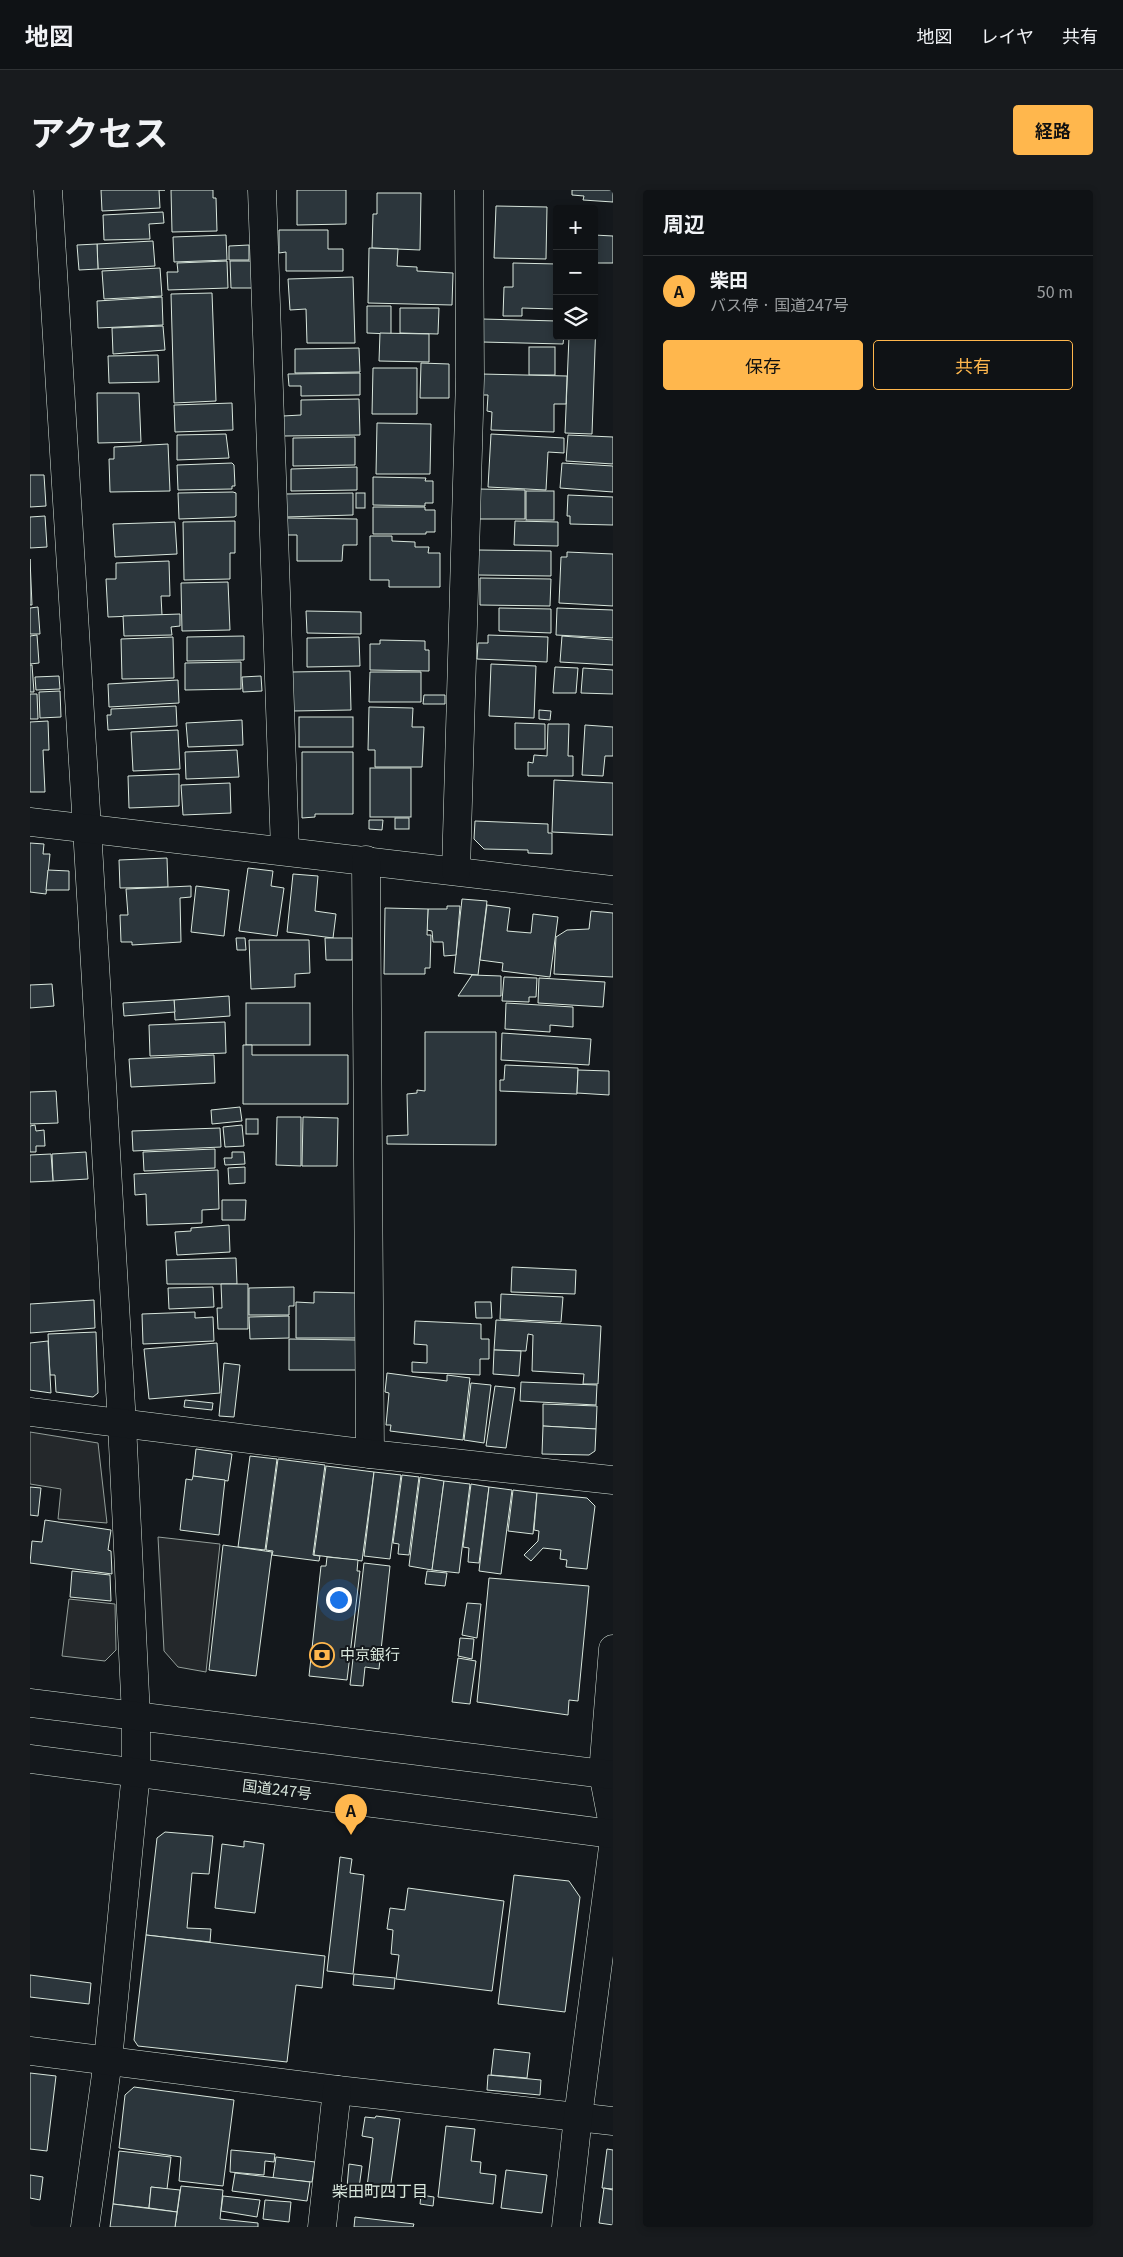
<!DOCTYPE html>
<html lang="ja">
<head>
<meta charset="utf-8">
<style>
  :root { --surface:#0f1215; --page:#181b1e; --text:#f1f3f6; --muted:#9b9ea0; --line:#2f3234; --accent:#ffb74d }
  body { margin:0; font-family:Georgia,"Noto Sans JP",serif; background:var(--page); color:var(--text) }
  .controls { position:absolute; right:15px; top:15px; display:grid; overflow:hidden; border-radius:5px; box-shadow:0 2px 8px #0003 }
  .controls button { width:45px; height:45px; display:grid; place-items:center; padding:0; border:0; border-bottom:1px solid var(--line); background:var(--surface); color:var(--text); font:25px sans-serif }
  .you { position:absolute; left:308px; top:1409px; width:18px; height:18px; margin:-12px; border:4px solid #fff; border-radius:50%; background:#1a73e8; box-shadow:0 0 0 8px #1a73e833 }
  .badge { display:grid; place-items:center; width:32px; height:32px; border-radius:50%; background:var(--accent); color:#111; font-size:16px; font-weight:700 }
  .pin { position:absolute; translate:-50% -41px; filter:drop-shadow(0 1px 2px #0008) }
  .pin::after { content:''; position:absolute; top:26px; width:18px; height:15px; background:inherit; clip-path:polygon(0 0,100% 0,50% 100%) }
  .list { margin:0; padding:0; list-style:none }
  h2 { display:flex; justify-content:space-between; align-items:center; height:65px; margin:0; padding:0 20px; font-size:21px }
  h2 small { font-size:16px; font-weight:400; color:var(--muted) }
  .list li { display:grid; grid-template-columns:32px 1fr auto; gap:15px; align-items:center; box-sizing:border-box; height:70px; padding:0 20px; border-top:1px solid var(--line) }
  .list b { display:block; font-size:19px; white-space:nowrap }
  .list p { margin:0; font-size:16px; white-space:nowrap; color:var(--muted) }
  .list em { font-size:16px; font-style:normal; color:var(--muted) }
  .actions { display:flex; gap:10px; padding:15px 20px }
  .actions a { flex:1; padding:11px 0; border:1px solid var(--accent); border-radius:5px; text-align:center; font-size:18px; color:var(--accent) }
  .actions .main { background:var(--accent); color:#111 }
  .icon { flex:none; width:28px; height:28px; fill:none; stroke:currentColor; stroke-width:2; stroke-linecap:round; stroke-linejoin:round }
  .map { position:relative; flex:none; width:583px; height:2037px; overflow:hidden; border-radius:5px }
  header { display:flex; align-items:center; gap:30px; box-sizing:border-box; height:70px; padding:0 25px; background:var(--surface); border-bottom:1px solid var(--line) }
  header strong { font-size:24px }
  nav { display:flex; gap:28px; margin-inline-start:auto; font-size:18px }
  .intro { display:flex; align-items:center; justify-content:space-between; box-sizing:border-box; height:120px; padding:0 30px }
  h1 { margin:0; font-size:35px }
  .button { padding:12px 22px; border-radius:5px; background:var(--accent); color:#111; font-size:18px; font-weight:700 }
  main { display:flex; gap:30px; padding:0 30px }
  aside { flex:1; background:var(--surface); border-radius:5px; box-shadow:0 2px 8px #0003 }
  .map>svg:first-child { display:block }
  .parking { fill:#24282b; stroke:#939e99 }
  .building { fill:#2c363c; stroke:#d8e6dc }
  .lines { fill:none; stroke-linecap:round; stroke-linejoin:round }
  .minor-casing { stroke:#d8e6dc; stroke-width:29 }
  .highway-casing { stroke:#d8e6dc; stroke-width:29 }
  .minor { stroke:#14181c; stroke-width:28 }
  .highway { stroke:#14181c; stroke-width:28 }
  .labels { text-anchor:middle; stroke-width:4; stroke-linejoin:round; paint-order:stroke }
  .poi-label { font-size:15px; fill:#d8e6dc; stroke:#14181c; text-anchor:start }
  .street-label { font-size:15px; fill:#d8e6dc; stroke:#14181c }
  .neighbourhood-label { font-size:16px; fill:#d8e6dc; stroke:#14181c }
</style>
</head>
<body>
<header>
<strong>地図</strong>
<nav><a>地図</a><a>レイヤ</a><a>共有</a></nav>
</header>
<div class="intro"><h1>アクセス</h1><a class="button">経路</a></div>
<main>
<div class="map">
<svg width="583" height="2037" viewBox="0 0 583 2037">
  <rect width="100%" height="100%" fill="#14181c"/>
  <g class="parking">
    <path d="M0 1242 68 1253 77 1333 28 1329 31 1299 0 1294Z"/>
    <path d="M128 1347 190 1354 176 1482 148 1477 134 1461Z"/>
    <path d="M39 1409 85 1414 86 1460 75 1471 32 1466Z"/>
  </g>
  <g class="building">
    <path d="M71 0H135H129L130 18 72 21Z"/>
    <path d="M141 0H183V8H186L187 41 142 42Z"/>
    <path d="M267 0H316V34L267 35Z"/>
    <path d="M542 0H583V12L553 10 554 6 542 5Z"/>
    <path d="M347 3H391L390 60 342 58 343 24H347Z"/>
    <path d="M466 16 517 17 516 69 464 68Z"/>
    <path d="M133 22 134 33 119 34 120 49 74 50 73 25Z"/>
    <path d="M249 40H298V59H313V81H256V62L249 63Z"/>
    <path d="M196 45 197 70 144 72 143 47Z"/>
    <path d="M564 45 583 46V73H564Z"/>
    <path d="M123 51 125 76 68 79 67 54Z"/>
    <path d="M67 54 68 79 49 80 47 55Z"/>
    <path d="M219 55V70H199V56Z"/>
    <path d="M339 58 368 59 367 76 387 77V81L423 83 422 115 338 113Z"/>
    <path d="M197 71 198 98 138 100 137 82H148L147 73Z"/>
    <path d="M200 71H222V98H201Z"/>
    <path d="M483 73 527 74 525 119 492 118V126H473L474 97H483Z"/>
    <path d="M130 78 132 106 74 109 72 81Z"/>
    <path d="M323 87 325 153H277L276 119 260 120 258 89Z"/>
    <path d="M182 103 186 211 144 213 141 104Z"/>
    <path d="M132 107 133 135 68 138 67 111Z"/>
    <path d="M337 116H361V144L337 143Z"/>
    <path d="M370 118H409L408 144 370 143Z"/>
    <path d="M452 129 527 131V146H534L533 154 452 152Z"/>
    <path d="M564 131H566L562 244 535 243 539 146H564Z"/>
    <path d="M133 136 135 160 83 164 82 138Z"/>
    <path d="M350 143 399 144V172L349 171Z"/>
    <rect x="499" y="157" width="26" height="28"/>
    <path d="M329 158 330 182 265 183V159Z"/>
    <path d="M128 165 129 192 79 193 78 166Z"/>
    <path d="M391 173 419 174V208H390Z"/>
    <path d="M343 178H387V224H342Z"/>
    <path d="M330 183V205L271 206V196H259L258 184Z"/>
    <path d="M451 184 537 186 536 214H524V242L461 240 462 222 457 221 458 205H451Z"/>
    <path d="M67 203H109L111 252 68 253Z"/>
    <path d="M329 209 330 245 254 246 253 226 271 225V210Z"/>
    <path d="M202 213 203 240 145 242 144 215Z"/>
    <path d="M347 233 401 234 400 284H346Z"/>
    <path d="M196 244 199 268 147 270V245Z"/>
    <path d="M461 244 534 248V263L518 262 516 300 458 297Z"/>
    <path d="M538 245 583 247V274L536 271Z"/>
    <path d="M325 247V275L263 276V248Z"/>
    <path d="M138 254 140 301 80 302 79 269H84V257Z"/>
    <path d="M202 273 204 275 205 296H202V299L148 300 147 275Z"/>
    <path d="M532 273 583 276V302L530 298Z"/>
    <path d="M327 277V300L261 301V279Z"/>
    <path d="M0 285H14L16 316 0 317Z"/>
    <path d="M343 287 396 288 395 291H403V313H395V316L343 315Z"/>
    <path d="M449 299 495 300V329H448Z"/>
    <rect x="496" y="301" width="28" height="29"/>
    <path d="M203 302 206 303V326L204 327 149 329 148 303Z"/>
    <path d="M323 303V325L256 327 255 304Z"/>
    <rect x="326" y="303" width="9" height="15"/>
    <path d="M538 305 583 307V335L540 334V326H537Z"/>
    <path d="M343 317H395V320H405V342H396V344H343Z"/>
    <path d="M15 326 17 357 0 358V327Z"/>
    <path d="M256 328 327 329V355H313L312 371H267V345H256Z"/>
    <path d="M205 331V363H200V389L154 390 153 332Z"/>
    <path d="M485 331 528 332V356L484 355Z"/>
    <path d="M145 332 147 364 85 367 83 334Z"/>
    <path d="M340 346H362V351L385 352V357H399L398 363H410V397H359V390H340Z"/>
    <path d="M448 360 521 361V386L448 385Z"/>
    <path d="M537 362 583 364V416L529 413 531 367H537Z"/>
    <path d="M0 369 2 415H0Z"/>
    <path d="M139 371 140 406H131L132 425 78 427 76 389H86V373Z"/>
    <path d="M450 388 521 389 520 416 450 415Z"/>
    <path d="M198 392 200 440 152 441 151 393Z"/>
    <path d="M8 417 10 444H0V418Z"/>
    <path d="M469 418 521 419V443L469 441Z"/>
    <path d="M527 418 583 420V448L526 445Z"/>
    <path d="M276 421 331 422V444L277 443Z"/>
    <path d="M150 424V436L141 437 142 445 94 446 93 426Z"/>
    <path d="M7 445 9 473 0 474V446Z"/>
    <path d="M458 445 518 447 517 472 447 469 448 453H458Z"/>
    <path d="M214 446V470L157 471V447Z"/>
    <path d="M532 446 583 450V475L530 472Z"/>
    <path d="M143 447 144 488 92 489 91 449Z"/>
    <path d="M329 447 330 476 277 477V448Z"/>
    <path d="M350 450 395 451V460H399V481L340 480V454H350Z"/>
    <path d="M211 472V499L155 500V473Z"/>
    <path d="M461 474 506 476 504 528 459 526Z"/>
    <path d="M0 475H2L4 502H0Z"/>
    <path d="M525 477 548 478 546 503H523Z"/>
    <path d="M553 478 583 480V504L551 503Z"/>
    <path d="M320 481 321 520 263 521 262 482Z"/>
    <path d="M340 482H391V512H339Z"/>
    <path d="M29 486 30 499 6 500 5 487Z"/>
    <path d="M231 486 232 501 213 502 212 487Z"/>
    <path d="M148 490 149 513 79 517 78 494Z"/>
    <path d="M30 501 31 527 10 528 9 502Z"/>
    <path d="M0 504H7L8 529H0Z"/>
    <path d="M394 505H415V514H393Z"/>
    <path d="M146 516 147 536 78 540 77 525H81V519Z"/>
    <path d="M339 517 383 518 382 537H394L392 577H345V560H338Z"/>
    <path d="M509 520 521 521 520 530 509 529Z"/>
    <rect x="269" y="527" width="54" height="30"/>
    <path d="M212 530 213 555 158 557 156 533Z"/>
    <path d="M18 531 19 560H13L15 602H0V532Z"/>
    <path d="M485 533 515 534V559H485Z"/>
    <path d="M518 534H539L538 566H543V586H498V572L503 573 504 565 517 566Z"/>
    <path d="M555 535 583 537V566H575L573 586 552 585Z"/>
    <path d="M148 540 150 579 103 581 101 542Z"/>
    <path d="M207 560 209 587 156 589 155 562Z"/>
    <path d="M272 562H323V624H285V627L272 628Z"/>
    <rect x="340" y="578" width="41" height="49"/>
    <path d="M149 584V616L99 618 98 586Z"/>
    <path d="M524 590 583 593V645L522 642Z"/>
    <path d="M200 593 201 623 153 625 151 595Z"/>
    <rect x="365" y="628" width="14" height="11"/>
    <path d="M339 630H353L352 640 339 639Z"/>
    <path d="M445 631 518 634V643H522V664L498 663V660L454 659 444 649Z"/>
    <path d="M0 653 14 654 13 664H20L16 704 0 702Z"/>
    <path d="M137 668 138 697 90 698 89 670Z"/>
    <path d="M218 678 243 681 241 696 254 698 247 746 209 741Z"/>
    <path d="M18 680 39 681V700H16Z"/>
    <path d="M263 684 288 686 285 721 306 724 303 748 257 742Z"/>
    <path d="M161 696V707L150 708 151 752 102 755V752H91L90 725H98L96 699Z"/>
    <path d="M166 696 199 700 194 746 161 742Z"/>
    <path d="M432 709 457 711 448 785 424 783Z"/>
    <path d="M457 715 480 718 477 741 501 743 503 724 528 727 520 787 472 781 473 773 450 770Z"/>
    <path d="M417 716H430L426 765 414 766 413 752H403L402 741 397 740 398 719H417Z"/>
    <path d="M355 718 398 719 397 745H401L400 778H395V784H354Z"/>
    <path d="M561 721 583 723V787L524 784 526 747 537 740 559 739Z"/>
    <path d="M206 748H215L216 760H207Z"/>
    <path d="M295 748H322V770H296Z"/>
    <path d="M219 750H279L280 783 265 784V797L221 799Z"/>
    <path d="M442 785 471 786V806H428Z"/>
    <path d="M474 787 507 788 506 807H499V812L472 811Z"/>
    <path d="M509 788 575 792 573 817 508 813Z"/>
    <path d="M22 794 24 816 0 818V795Z"/>
    <path d="M199 806 200 826 145 830 144 810Z"/>
    <path d="M144 810 145 822 94 826 93 813Z"/>
    <rect x="216" y="813" width="64" height="42"/>
    <path d="M476 813 543 817V837L520 835V842L475 839Z"/>
    <path d="M195 832 196 863 120 866 119 835Z"/>
    <path d="M395 842H466V955L357 954V946L378 945 377 904 387 903V900L395 901Z"/>
    <path d="M472 843 561 849 559 875 471 870Z"/>
    <path d="M213 855H222V865H318V914H213Z"/>
    <path d="M184 865 185 893 101 897 99 869Z"/>
    <path d="M475 875 548 878 547 904 470 901V890H474Z"/>
    <path d="M548 880 579 881V905L547 903Z"/>
    <path d="M26 901 28 933 0 934V902Z"/>
    <path d="M210 917 212 931 182 934 181 920Z"/>
    <path d="M247 927H271V976L246 975Z"/>
    <path d="M273 927 308 928 307 976H272Z"/>
    <rect x="216" y="929" width="12" height="15"/>
    <path d="M5 935 6 941 14 940 15 956H6V962H0V936Z"/>
    <path d="M212 935 214 956 195 957 193 937Z"/>
    <path d="M190 938 191 957 103 961 102 941Z"/>
    <path d="M185 959V978L114 981 113 962Z"/>
    <path d="M56 962 58 989 23 991 22 964Z"/>
    <path d="M202 962H214L215 974 195 975 194 968H202Z"/>
    <path d="M21 964 23 991 0 992V965Z"/>
    <path d="M215 977V993L199 994 198 978Z"/>
    <path d="M188 980 189 1019 172 1020V1033L117 1035 116 1004 105 1005 104 984Z"/>
    <path d="M192 1010H216L215 1030H192Z"/>
    <path d="M199 1035 200 1062 147 1065 145 1042 161 1041V1038Z"/>
    <path d="M206 1068 207 1094H137L136 1070Z"/>
    <path d="M482 1077 546 1080 545 1104 481 1102Z"/>
    <path d="M191 1094H218V1139H188L187 1118H192Z"/>
    <path d="M183 1097 184 1117 139 1119 138 1098Z"/>
    <path d="M264 1097V1116H259V1125H219V1098Z"/>
    <path d="M284 1102 327 1103V1148H266V1112L284 1113Z"/>
    <path d="M471 1104 533 1107 531 1132 470 1129Z"/>
    <path d="M64 1110 65 1138 0 1143V1114Z"/>
    <path d="M445 1112H461L462 1128H446Z"/>
    <path d="M165 1122V1128L183 1127 184 1151 113 1154 112 1124Z"/>
    <path d="M259 1126V1148L220 1149 219 1127Z"/>
    <path d="M466 1130 571 1136 568 1194H553L554 1184 502 1181 503 1145 498 1144 496 1161 464 1160Z"/>
    <path d="M385 1131 451 1134V1149H459V1169H450V1185L382 1182V1172L397 1173V1155L384 1154Z"/>
    <path d="M66 1142 68 1203 63 1207 26 1202 25 1185H20L18 1144Z"/>
    <path d="M259 1149 327 1150V1180H259Z"/>
    <path d="M18 1151 21 1203 0 1200V1153Z"/>
    <path d="M187 1153 190 1203 119 1209 114 1159Z"/>
    <path d="M464 1160 491 1161 489 1186 463 1184Z"/>
    <path d="M194 1173 210 1175 204 1227 189 1226Z"/>
    <path d="M357 1183 417 1191V1185L440 1188 433 1250 360 1241 361 1235H356L359 1203 355 1202Z"/>
    <path d="M491 1192 567 1195 566 1215 490 1211Z"/>
    <path d="M441 1193 461 1195 454 1253 434 1250Z"/>
    <path d="M465 1196 485 1198 476 1258 456 1256Z"/>
    <path d="M155 1210 183 1213 182 1220 154 1217Z"/>
    <path d="M513 1214 567 1216 566 1239 513 1236Z"/>
    <path d="M513 1236 566 1239 565 1261 559 1265 512 1264Z"/>
    <path d="M166 1259 202 1264 198 1291 163 1286Z"/>
    <path d="M220 1266 247 1269 235 1360 208 1357Z"/>
    <path d="M248 1269 295 1275 283 1365 290 1366 289 1371 242 1365 243 1361 236 1360Z"/>
    <path d="M296 1276 344 1282 332 1371 284 1365Z"/>
    <path d="M344 1282 371 1285 360 1369 334 1366Z"/>
    <path d="M372 1285 389 1287 379 1365 368 1364 369 1354 363 1353Z"/>
    <path d="M163 1286 195 1290 189 1345 150 1340 156 1289 162 1290Z"/>
    <path d="M390 1287 414 1291 402 1380 379 1376Z"/>
    <path d="M414 1291 440 1294 429 1383 402 1380Z"/>
    <path d="M441 1294 459 1297 449 1373 438 1372 439 1358 433 1357Z"/>
    <path d="M0 1297 11 1298 8 1326 0 1325Z"/>
    <path d="M459 1297 482 1300 471 1384 449 1381Z"/>
    <path d="M483 1300 507 1303 503 1344 478 1341Z"/>
    <path d="M507 1303 557 1308 565 1316 557 1379 536 1377 537 1370 530 1369 531 1360 513 1358 501 1371 494 1365 508 1351 509 1341 504 1340Z"/>
    <path d="M15 1330 81 1340 78 1360 81 1361 82 1384 0 1373 2 1351 12 1352Z"/>
    <path d="M193 1355 242 1362 226 1486 179 1480Z"/>
    <path d="M297 1367 328 1370 327 1381H330L317 1490 279 1486 291 1376H296Z"/>
    <path d="M334 1373 360 1376 349 1479 335 1477 333 1496 320 1495Z"/>
    <path d="M42 1381 80 1385 81 1411 40 1407Z"/>
    <path d="M397 1381 417 1383 415 1396 395 1394Z"/>
    <path d="M459 1388 559 1396 548 1511 539 1510 538 1525 447 1512Z"/>
    <path d="M437 1413 451 1414 447 1448 432 1445Z"/>
    <path d="M430 1448 444 1449 442 1469 428 1466Z"/>
    <path d="M428 1468 446 1471 440 1514 422 1512Z"/>
    <path d="M135 1642 183 1646 179 1684 162 1683 157 1738 181 1739 180 1752 116 1745 127 1648Z"/>
    <path d="M214 1651 234 1654 225 1723 185 1718 192 1654 214 1657Z"/>
    <path d="M310 1667 322 1669 320 1683 334 1685 323 1784 297 1781Z"/>
    <path d="M484 1685 539 1691 550 1707 535 1822 468 1814Z"/>
    <path d="M378 1698 474 1711 462 1801 366 1789 369 1765 361 1764 363 1740 357 1739 360 1718 375 1720Z"/>
    <path d="M116 1745 295 1766 292 1798 266 1795 257 1872 108 1856 104 1850Z"/>
    <path d="M324 1784 365 1788 364 1799 323 1795Z"/>
    <path d="M0 1785 61 1793 59 1814 0 1807Z"/>
    <path d="M464 1859 500 1863 497 1888 461 1885Z"/>
    <path d="M0 1883 26 1886 17 1961 0 1959Z"/>
    <path d="M458 1885 511 1890 510 1905 457 1900Z"/>
    <path d="M104 1897 204 1910 193 1996 149 1991 151 1967 89 1958 95 1905Z"/>
    <path d="M346 1926 370 1929 360 2000 337 1997 343 1948 332 1946 335 1927 345 1928Z"/>
    <path d="M416 1936 445 1939 441 1971 451 1972 450 1983 466 1985 463 2014 408 2007Z"/>
    <path d="M577 1959 583 1960V1999L572 1998Z"/>
    <path d="M201 1960 245 1964 244 1972 235 1971 234 1985 200 1982Z"/>
    <path d="M89 1961 141 1967 137 1999 121 1997 119 2018 83 2014Z"/>
    <path d="M246 1967 285 1972 282 1992 243 1988Z"/>
    <path d="M319 1974 332 1976 329 1998 317 1997Z"/>
    <path d="M476 1980 517 1985 512 2023 471 2018Z"/>
    <path d="M205 1983 280 1992 277 2011 202 2001Z"/>
    <path d="M0 1985 13 1987 10 2010 0 2008Z"/>
    <path d="M151 1996 193 2000 190 2029 228 2033V2037H145Z"/>
    <path d="M121 1997 150 2000 147 2022 119 2018Z"/>
    <path d="M574 1998 583 2000V2035L569 2033Z"/>
    <path d="M391 2005 404 2007 403 2016 390 2014Z"/>
    <path d="M193 2006 230 2010 227 2027 191 2021Z"/>
    <path d="M235 2010 261 2012 259 2032 233 2029Z"/>
    <path d="M83 2014 147 2022 145 2037H80Z"/>
    <path d="M325 2027 384 2034 383 2037H324Z"/>
  </g>
  <g class="lines">
    <defs>
      <g id="minor">
        <path d="M18 0 57 638 92 1234 106 1526V1582L78 1870 55 2037"/>
        <path d="M232 0 255 661"/>
        <path d="M0 632 583 700"/>
        <path d="M336 670 340 1264"/>
        <path d="M426 681 440 188 439 0"/>
        <path d="M0 1222 340 1264 583 1290"/>
        <path d="M583 1459 573 1583 583 1635"/>
        <path d="M0 1861 307 1900 583 1931"/>
        <path d="M292 2037 307 1900"/>
        <path d="M536 2037 548 1927 583 1657"/>
      </g>
      <g id="highway">
        <path d="M0 1513 583 1585"/>
        <path d="M0 1569 583 1644"/>
      </g>
    </defs>
    <use href="#minor" class="minor-casing"/>
    <use href="#highway" class="highway-casing"/>
    <use href="#minor" class="minor"/>
    <use href="#highway" class="highway"/>
  </g>
  <defs>
    <symbol id="bank-ring" viewBox="-11 -11 22 22"><circle r="9.5" fill="#14181c" stroke="#ffb74d" stroke-width="1.5"/><path d="M-6-4H6V4H-6ZM0-2.3a2.3 2.3 0 1 0 0 4.6a2.3 2.3 0 1 0 0-4.6Z" fill="#ffb74d"/></symbol>
  </defs>
  <g fill-rule="evenodd">
    <use href="#bank-ring" x="278" y="1451" width="28" height="28"/>
  </g>
  <g class="labels">
    <g class="poi-label">
      <text x="310" y="1470">中京銀行</text>
    </g>
    <g class="street-label">
      <text transform="translate(247 1600) rotate(7)" y="5">国道247号</text>
    </g>
    <g class="neighbourhood-label">
      <text x="350" y="2007">柴田町四丁目</text>
    </g>
  </g>
</svg>
<div class="controls">
<button>+</button>
<button>−</button>
<button><svg class="icon" aria-label="layers" viewBox="0 0 24 24"><path d="M12 4l9 5-9 5-9-5zM3 14l9 5 9-5"/></svg></button>
</div>
<div class="you"></div>
<div class="pin badge" style="left:321px;top:1645px">A</div>
</div>
<aside>
<h2>周辺<small></small></h2>
<ul class="list">
<li><span class="badge">A</span><div><b>柴田</b><p>バス停 · 国道247号</p></div><em>50 m</em></li>
</ul>
<div class="actions"><a class="main">保存</a><a>共有</a></div>
</aside>
</main>
</body>
</html>
